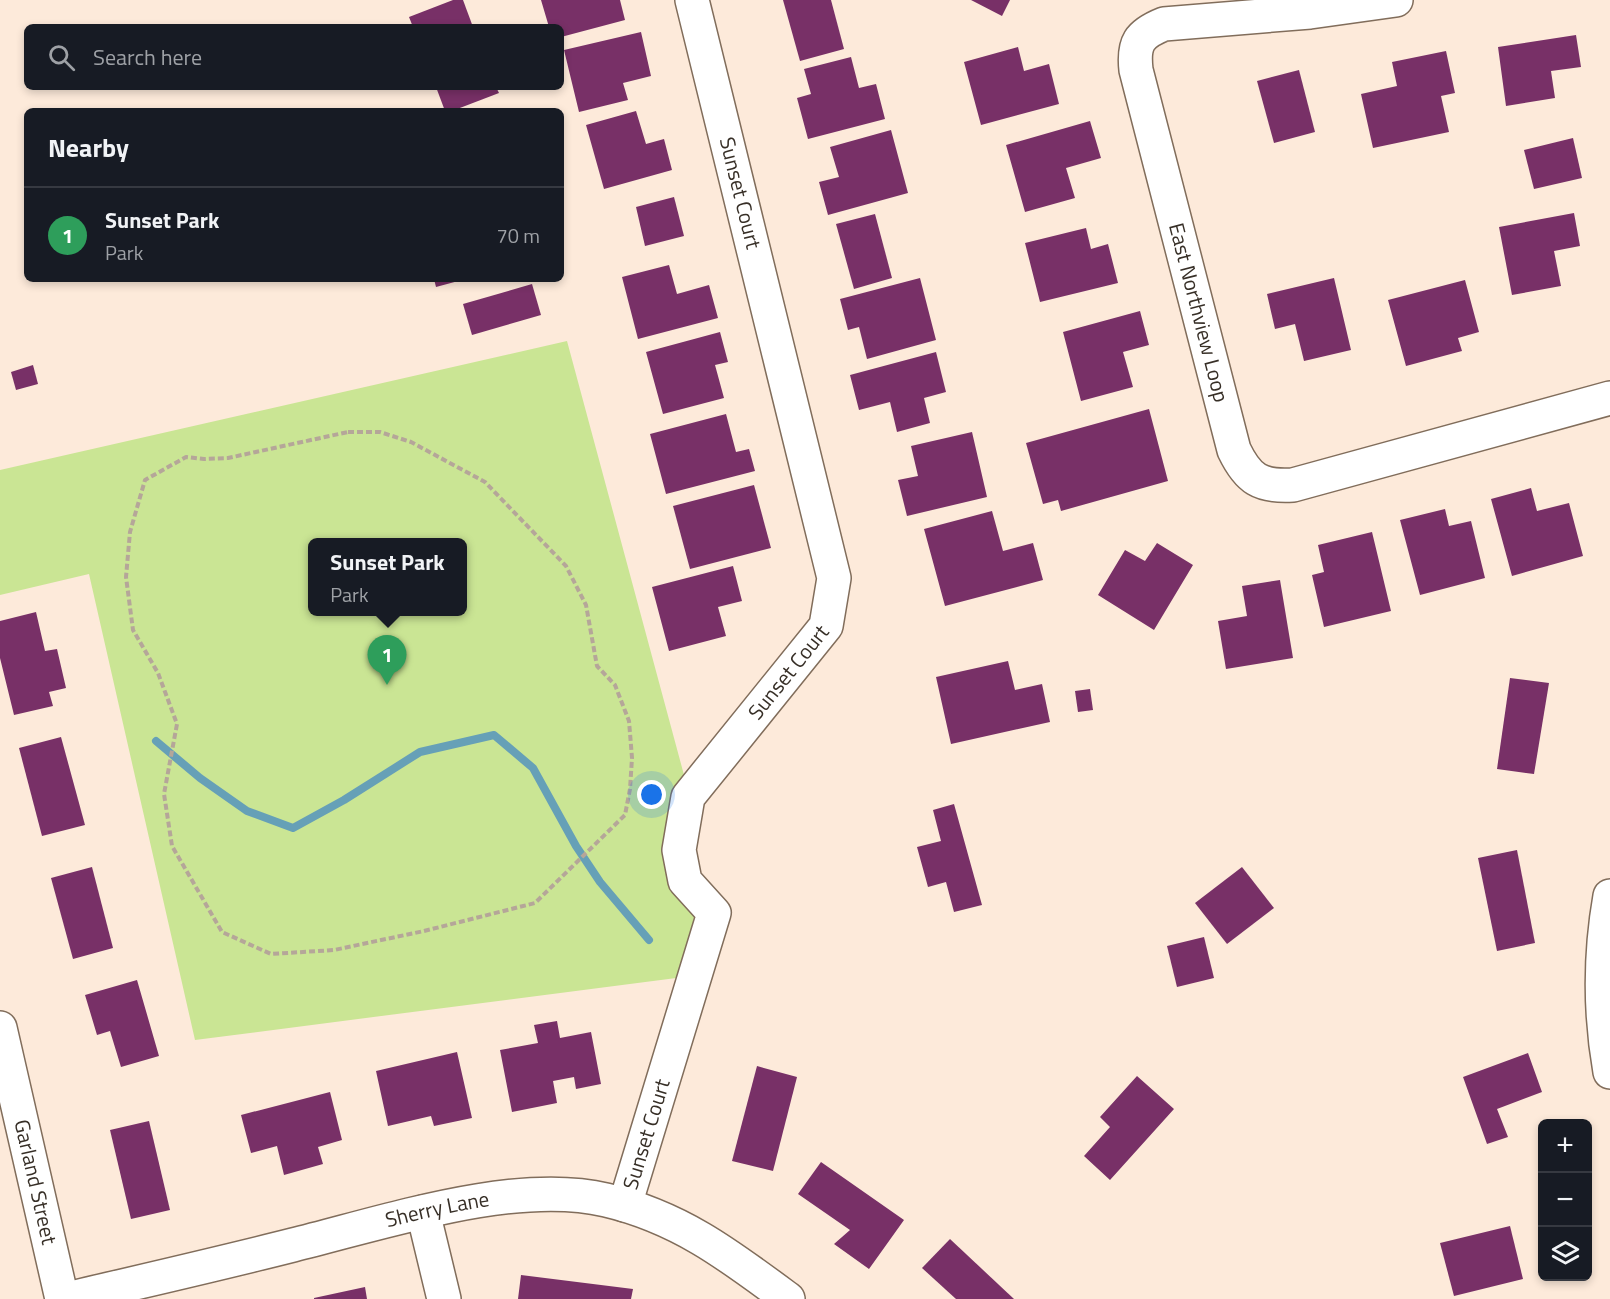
<!DOCTYPE html>
<html lang="en">
<head>
<meta charset="utf-8">
<style>
  :root { --surface:#171b24; --page:#20242c; --text:#f1f3f6; --muted:#9ea1a6; --line:#363941; --accent:#0b8043 }
  body { margin:0; font-family:"Titillium Web",sans-serif; background:var(--page); color:var(--text) }
  .controls { position:absolute; right:18px; bottom:18px; display:grid; overflow:hidden; border-radius:9px; box-shadow:0 3px 9px #0003 }
  .controls button { width:54px; height:54px; display:grid; place-items:center; padding:0; border:0; border-bottom:2px solid var(--line); background:var(--surface); color:var(--text); font:30px sans-serif }
  .you { position:absolute; left:652px; top:795px; width:21px; height:21px; margin:-15px; border:4px solid #fff; border-radius:50%; background:#1a73e8; box-shadow:0 0 0 9px #1a73e833 }
  .badge { display:grid; place-items:center; width:39px; height:39px; border-radius:50%; background:var(--accent); color:#fff; font-size:20px; font-weight:700 }
  .pin { position:absolute; translate:-50% -50px; filter:drop-shadow(0 2px 3px #0008) }
  .pin::after { content:''; position:absolute; top:32px; width:21px; height:18px; background:inherit; clip-path:polygon(0 0,100% 0,50% 100%) }
  .popup { position:absolute; left:308px; top:538px; width:159px; height:78px; box-sizing:border-box; display:grid; place-content:center; border-radius:9px; background:var(--surface); filter:drop-shadow(0 2px 4px #0005); font-size:20px; white-space:nowrap; color:var(--muted) }
  .popup b { font-size:22px; color:var(--text) }
  .popup::after { content:''; position:absolute; left:50%; top:100%; margin-left:-12px; border:12px solid transparent; border-top-color:var(--surface) }
  .list { margin:0; padding:0; list-style:none }
  h2 { display:flex; justify-content:space-between; align-items:center; height:78px; margin:0; padding:0 24px; font-size:26px }
  h2 small { font-size:20px; font-weight:400; color:var(--muted) }
  .list li { display:grid; grid-template-columns:39px 1fr auto; gap:18px; align-items:center; box-sizing:border-box; height:96px; padding:0 24px; border-top:2px solid var(--line) }
  .list b { display:block; font-size:22px; white-space:nowrap }
  .list p { margin:0; font-size:20px; white-space:nowrap; color:var(--muted) }
  .list em { font-size:20px; font-style:normal; color:var(--muted) }
  .icon { flex:none; width:33px; height:33px; fill:none; stroke:currentColor; stroke-width:2; stroke-linecap:round; stroke-linejoin:round }
  .map { position:relative; flex:none; width:1610px; height:1299px; overflow:hidden }
  .search { position:absolute; background:var(--surface); box-shadow:0 3px 9px #0003; left:24px; top:24px; width:540px; height:66px; display:flex; align-items:center; gap:15px; box-sizing:border-box; padding:0 21px; border-radius:9px; color:var(--muted); font-size:22px }
  .panel { position:absolute; background:var(--surface); box-shadow:0 3px 9px #0003; left:24px; top:108px; width:540px; height:174px; border-radius:9px }
  .map>svg:first-child { display:block }
  .green { fill:#cae594; fill-rule:evenodd }
  .lines { fill:none; stroke-linecap:round; stroke-linejoin:round }
  .stream { stroke:#66a0b7; stroke-width:8 }
  .building { fill:#783067 }
  .minor-casing { stroke:#816d5b; stroke-width:36 }
  .path { stroke:#b5a699; stroke-width:4; stroke-dasharray:6 3; stroke-linecap:butt }
  .minor { stroke:#fff; stroke-width:33 }
  .labels { text-anchor:middle; stroke-width:6; stroke-linejoin:round; paint-order:stroke }
  .street-label { font-size:21px; fill:#372f27; stroke:#fff }
</style>
</head>
<body>
<div class="map">
<svg width="1610" height="1299" viewBox="0 0 1610 1299">
  <rect width="100%" height="100%" fill="#fdeada"/>
  <path class="green" d="M567 341 684 775 664 838 694 917 684 977 195 1040 89 574 0 595V470ZM312 542H462V612H312Z"/>
  <g class="lines">
    <path class="stream" d="M156 741 200 778 247 811 293 828 344 800 420 752 494 735 533 768 576 846 600 882 649 940"/>
  </g>
  <g class="building">
    <path d="M453 0H463L473 27H413L409 17Z"/>
    <path d="M541 0H620L625 20 561 37V27H549Z"/>
    <path d="M783 0H831L844 49 800 61Z"/>
    <path d="M971 0H1010L1002 16Z"/>
    <path d="M641 32 651 76 623 83 628 100 579 112 564 50Z"/>
    <path d="M1576 35 1581 67 1551 71 1555 98 1506 106 1498 47Z"/>
    <path d="M1018 47 1024 71 1049 64 1059 104 981 125 964 62Z"/>
    <path d="M1446 51 1455 93 1441 96 1449 132 1373 148 1361 94 1397 86 1392 62Z"/>
    <path d="M851 57 859 88 876 84 885 119 808 139 797 98 811 94 804 69Z"/>
    <path d="M1299 70 1315 132 1274 143 1257 81Z"/>
    <path d="M436 87H496L499 93 452 111H445Z"/>
    <path d="M636 111 646 144 664 139 672 170 604 189 586 125Z"/>
    <path d="M1090 121 1101 158 1066 168 1075 198 1025 212 1006 145Z"/>
    <path d="M891 130 908 193 828 215 819 182 839 177 830 147Z"/>
    <path d="M1573 138 1582 178 1534 189 1524 150Z"/>
    <path d="M674 197 684 236 645 246 636 207Z"/>
    <path d="M1574 213 1580 246 1554 251 1561 286 1512 295 1499 227Z"/>
    <path d="M875 214 892 278 854 289 836 224Z"/>
    <path d="M1086 228 1091 249 1108 244 1118 283 1040 302 1025 243Z"/>
    <path d="M669 265 677 294 709 285 718 318 638 339 622 277Z"/>
    <path d="M920 278 936 340 867 359 859 327 848 330 840 299Z"/>
    <path d="M1334 278 1351 350 1304 361 1295 324 1275 329 1267 294Z"/>
    <path d="M434 279H462V280L436 287Z"/>
    <path d="M1465 280 1479 332 1458 338 1462 351 1406 366 1388 300Z"/>
    <path d="M532 284 541 315 472 335 463 304Z"/>
    <path d="M1140 311 1149 345 1123 352 1133 387 1081 401 1063 332Z"/>
    <path d="M720 332 728 362 715 365 724 398 663 414 646 352Z"/>
    <path d="M936 352 946 392 924 398 930 423 897 432 890 402 859 410 850 375Z"/>
    <path d="M33 365 38 384 16 390 11 372Z"/>
    <path d="M1149 409 1168 481 1061 511 1058 500 1043 504 1026 443Z"/>
    <path d="M726 414 736 452 749 449 755 471 666 494 650 434Z"/>
    <path d="M972 432 987 497 907 516 898 480 918 476 911 446Z"/>
    <path d="M754 485 771 548 690 569 673 506Z"/>
    <path d="M1531 488 1537 511 1569 503 1583 556 1512 576 1491 499Z"/>
    <path d="M1445 509 1449 526 1471 521 1485 578 1420 595 1400 520Z"/>
    <path d="M992 511 1003 551 1033 543 1043 580 945 606 924 529Z"/>
    <path d="M1372 532 1391 611 1324 627 1312 575 1324 572 1318 545Z"/>
    <path d="M1157 543 1193 565 1154 630 1098 595 1125 550 1145 561Z"/>
    <path d="M733 566 742 601 718 607 726 636 669 651 652 587Z"/>
    <path d="M1280 580 1293 658 1226 669 1218 621 1247 616 1242 586Z"/>
    <path d="M36 612 45 651 57 649 66 688 49 692 53 706 14 715 0 658V621Z"/>
    <path d="M1008 661 1015 690 1042 684 1050 722 951 744 936 677Z"/>
    <path d="M1510 678 1549 683 1534 774 1497 769Z"/>
    <path d="M1090 689 1093 710 1078 712 1075 691Z"/>
    <path d="M61 737 85 825 42 836 19 748Z"/>
    <path d="M954 804 982 905 954 912 946 882 928 887 917 847 941 841 933 810Z"/>
    <path d="M1517 850 1535 943 1497 951 1478 858Z"/>
    <path d="M92 867 113 948 73 959 51 878Z"/>
    <path d="M1242 867 1274 908 1227 944 1195 903Z"/>
    <path d="M1204 937 1214 978 1177 987 1167 946Z"/>
    <path d="M137 980 159 1056 121 1067 110 1031 97 1035 85 995Z"/>
    <path d="M557 1021 560 1038 591 1032 601 1084 576 1089 574 1077 553 1081 557 1103 512 1112 500 1050 538 1043 534 1025Z"/>
    <path d="M457 1052 472 1118 434 1126 431 1116 388 1126 376 1071Z"/>
    <path d="M1528 1053 1542 1092 1497 1109 1508 1137 1487 1144 1463 1077Z"/>
    <path d="M757 1066 797 1077 773 1171 732 1161Z"/>
    <path d="M1137 1076 1174 1109 1110 1180 1084 1156 1110 1127 1100 1117Z"/>
    <path d="M330 1092 342 1140 318 1147 323 1164 284 1175 277 1146 251 1153 241 1115Z"/>
    <path d="M149 1121 170 1210 131 1219 110 1130Z"/>
    <path d="M821 1162 904 1220 869 1269 834 1244 850 1230 798 1194Z"/>
    <path d="M1510 1226 1523 1279 1454 1296 1440 1243Z"/>
    <path d="M950 1239 1014 1299H956L922 1268Z"/>
    <path d="M521 1275 633 1289 631 1299H518Z"/>
    <path d="M365 1287 367 1299H314V1298Z"/>
  </g>
  <g class="lines">
    <defs>
      <g id="minor">
        <path id="s1" d="M1396 0 1310 12 1164 24C1139 34 1133 43 1136 70L1234 450C1248 479 1260 487 1293 485L1610 398"/>
        <path d="M1610 896C1600 953 1600 1015 1610 1072"/>
        <path id="s2" d="M0 1028 62 1299"/>
        <path id="s3" d="M625 1205 714 913 685 881 679 850 688 797 826 626 834 578 692 0"/>
        <path d="M423 1212 444 1299"/>
        <path id="s4" d="M67 1299C143 1281 218 1264 293 1245 383 1223 515 1178 606 1200 679 1217 729 1255 788 1299"/>
      </g>
    </defs>
    <use href="#minor" class="minor-casing"/>
    <path class="path" d="M348 432H380L411 442 485 482 566 566 586 605 597 666 615 685 629 721 632 758 630 789 625 815 535 903 424 931 334 950 271 954 222 932 172 846 164 794 177 724 158 673 133 630 126 577 130 532 145 480 186 457 204 459 228 458Z"/>
    <use href="#minor" class="minor"/>
  </g>
  <g class="labels">
    <g class="street-label">
      <text transform="translate(740 193) rotate(76)" y="7">Sunset Court</text>
      <text dy="7" stroke="none"><textPath href="#s1" startOffset="544">East Northview Loop</textPath></text>
      <text dy="7" stroke="none"><textPath href="#s3" startOffset="594">Sunset Court</textPath></text>
      <text dy="7" stroke="none"><textPath href="#s3" startOffset="74">Sunset Court</textPath></text>
      <text dy="7" stroke="none"><textPath href="#s2" startOffset="158">Garland Street</textPath></text>
      <text dy="7" stroke="none"><textPath href="#s4" startOffset="381">Sherry Lane</textPath></text>
    </g>
  </g>
</svg>
<div class="controls">
<button>+</button>
<button>−</button>
<button><svg class="icon" aria-label="layers" viewBox="0 0 24 24"><path d="M12 4l9 5-9 5-9-5zM3 14l9 5 9-5"/></svg></button>
</div>
<div class="you"></div>
<div class="pin badge" style="left:387px;top:685px;background:#2e9e5b">1</div>
<div class="popup"><b>Sunset Park</b>Park</div>
<div class="search"><svg class="icon" aria-label="search" viewBox="0 0 24 24"><circle cx="10" cy="10" r="6"/><path d="M15 15l6 6"/></svg>Search here</div>
<section class="panel">
<h2>Nearby<small></small></h2>
<ul class="list">
<li><span class="badge" style="background:#2e9e5b">1</span><div><b>Sunset Park</b><p>Park</p></div><em>70 m</em></li>
</ul>
</section>
</div>
</body>
</html>
